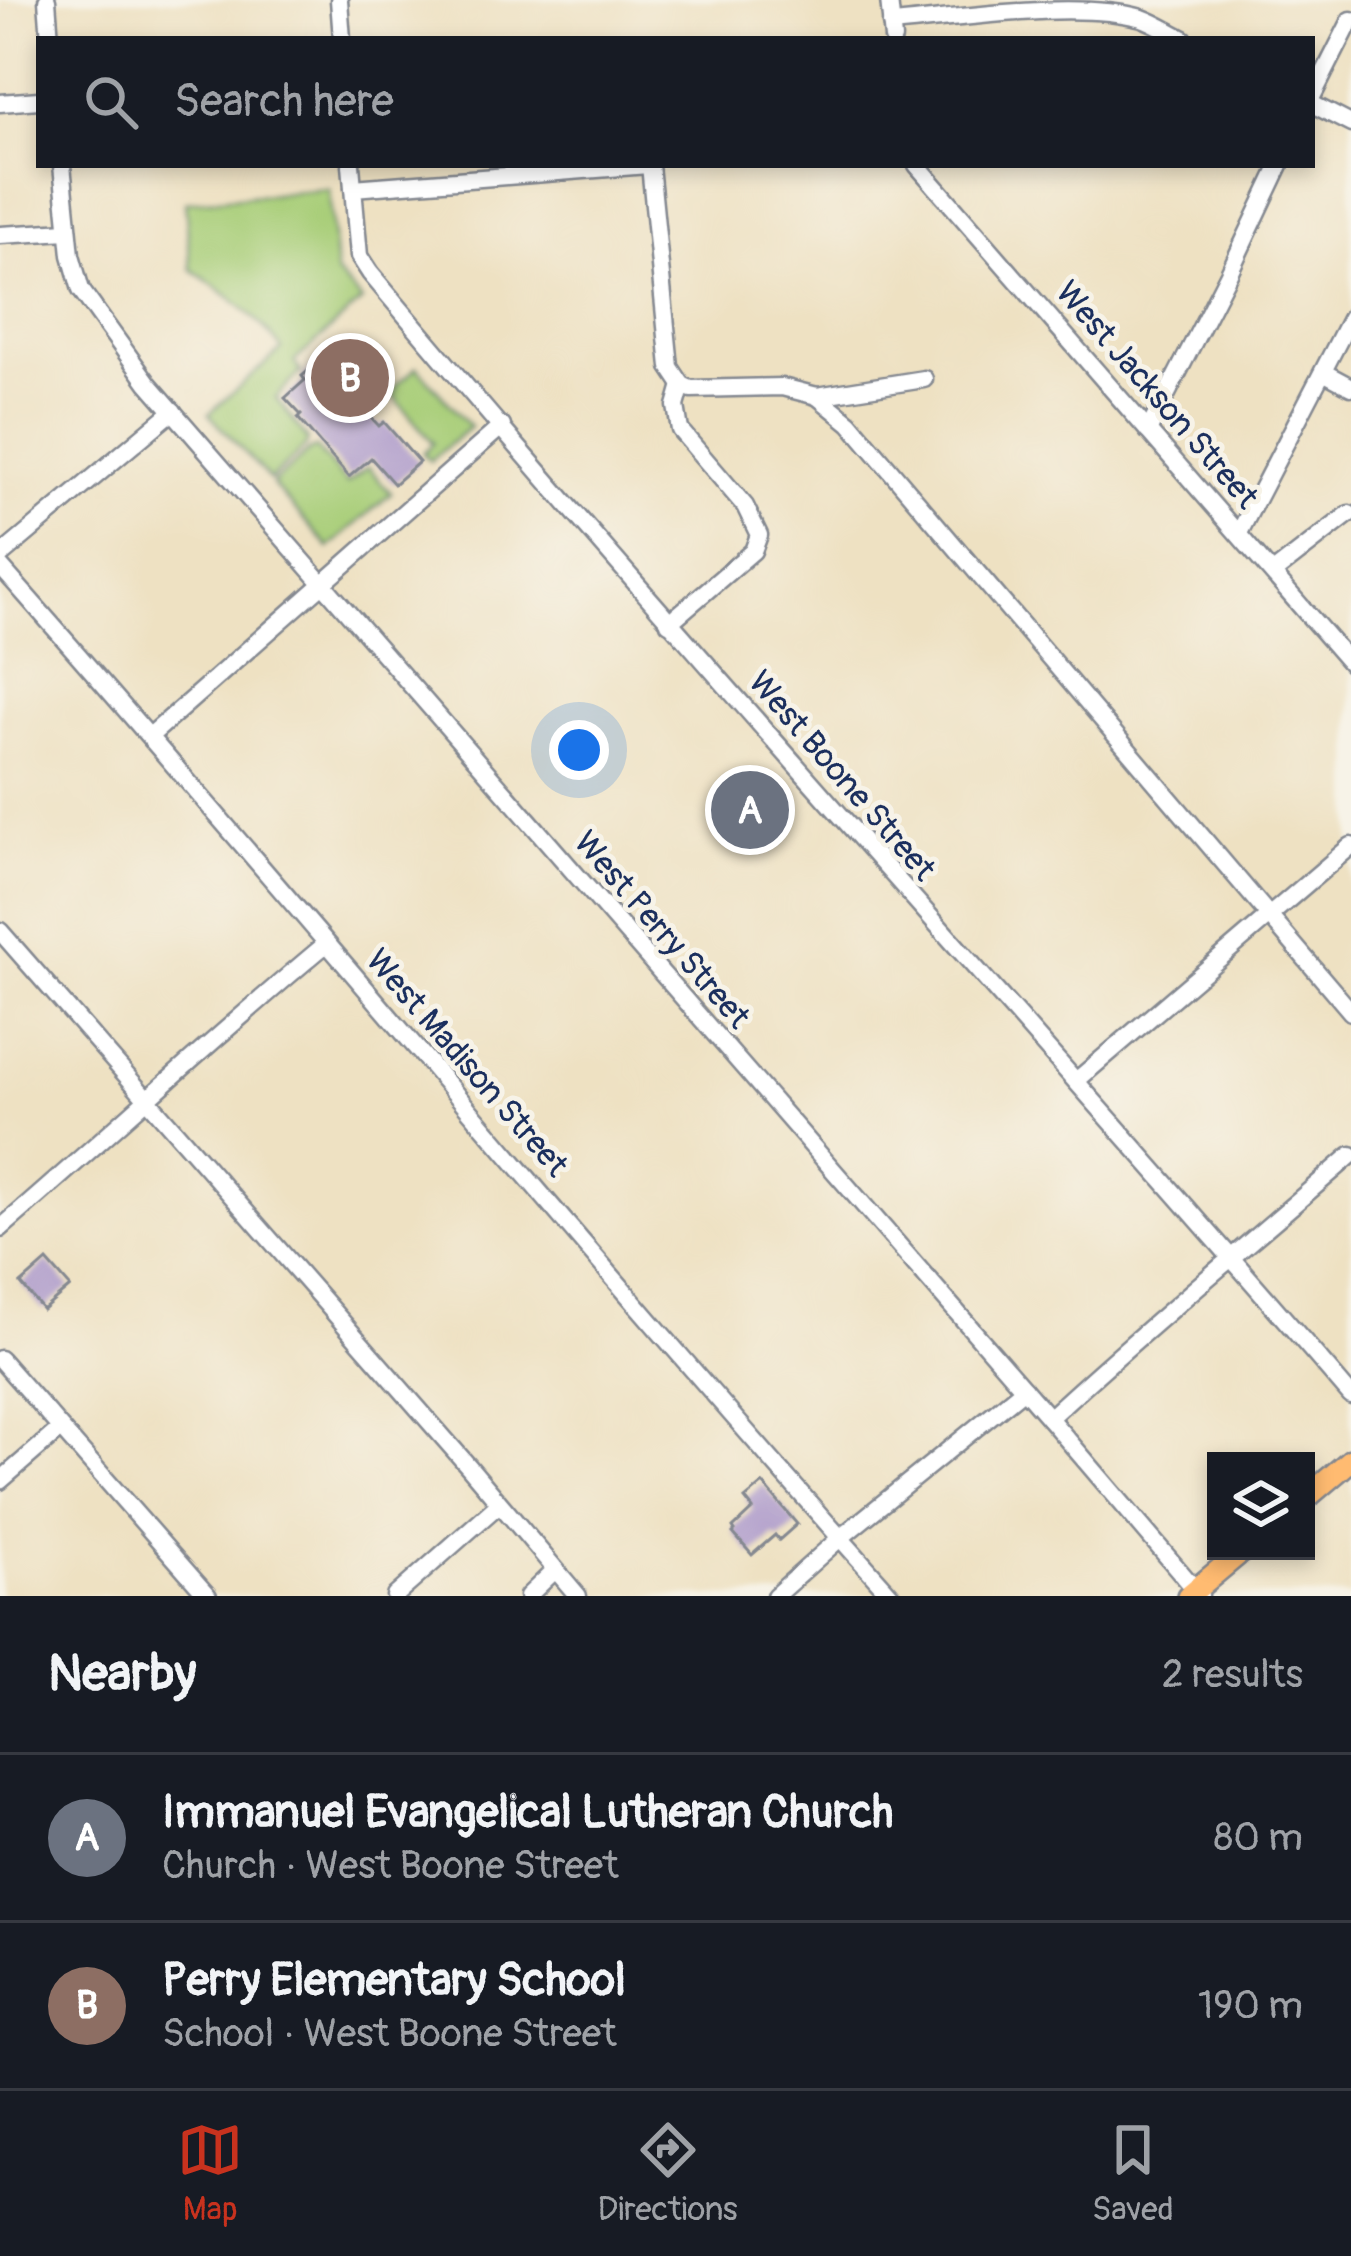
<!DOCTYPE html>
<html lang="en">
<head>
<meta charset="utf-8">
<style>
  :root { --surface:#171b24; --page:#242831; --text:#f1f3f6; --muted:#9ea1a6; --line:#363941; --accent:#c8321e }
  body { margin:0; font-family:Pangolin,sans-serif; background:var(--page); color:var(--text) }
  .controls { position:absolute; right:36px; bottom:36px; display:grid; overflow:hidden; border-radius:0px; box-shadow:0 6px 18px #0003 }
  .controls button { width:108px; height:108px; display:grid; place-items:center; padding:0; border:0; border-bottom:3px solid var(--line); background:var(--surface); color:var(--text); font:60px sans-serif }
  .you { position:absolute; left:579px; top:750px; width:42px; height:42px; margin:-30px; border:9px solid #fff; border-radius:50%; background:#1a73e8; box-shadow:0 0 0 18px #1a73e833 }
  .badge { display:grid; place-items:center; width:78px; height:78px; border-radius:50%; background:var(--accent); color:#fff; font-size:39px; font-weight:700 }
  .pin { position:absolute; translate:-50% -50%; border:6px solid #fff; box-shadow:0 3px 12px #0006 }
  .list { margin:0; padding:0; list-style:none }
  h2 { display:flex; justify-content:space-between; align-items:center; height:156px; margin:0; padding:0 48px; font-size:51px }
  h2 small { font-size:39px; font-weight:400; color:var(--muted) }
  .list li { display:grid; grid-template-columns:78px 1fr auto; gap:36px; align-items:center; box-sizing:border-box; height:168px; padding:0 48px; border-top:3px solid var(--line) }
  .list b { display:block; font-size:45px; white-space:nowrap }
  .list p { margin:0; font-size:39px; white-space:nowrap; color:var(--muted) }
  .list em { font-size:39px; font-style:normal; color:var(--muted) }
  .icon { flex:none; width:66px; height:66px; fill:none; stroke:currentColor; stroke-width:2; stroke-linecap:round; stroke-linejoin:round }
  .map { position:relative; flex:none; width:1351px; height:1596px; overflow:hidden }
  .search { position:absolute; background:var(--surface); box-shadow:0 6px 18px #0003; left:36px; right:36px; top:36px; height:132px; display:flex; align-items:center; gap:30px; box-sizing:border-box; padding:0 42px; border-radius:0px; color:var(--muted); font-size:45px }
  .sheet { height:492px; background:var(--surface) }
  nav { display:flex; justify-content:space-around; align-items:center; box-sizing:border-box; height:168px; border-top:3px solid var(--line); background:var(--surface); font-size:33px; color:var(--muted) }
  nav a { display:grid; justify-items:center; gap:6px }
  nav .on { color:var(--accent) }
  .map>svg:first-child { display:block }
  .green { fill:#a8ce78; stroke:#627e6b; stroke-width:3 }
  .building { fill:#b2a0cc }
  .lines { fill:none; stroke-linecap:round; stroke-linejoin:round }
  .minor-casing { stroke:#848890; stroke-width:21 }
  .major-casing { stroke:#848890; stroke-width:26 }
  .minor { stroke:#fff; stroke-width:16 }
  .major { stroke:#ffbb71; stroke-width:21 }
  .labels { text-anchor:middle; stroke-width:10; stroke-linejoin:round; paint-order:stroke }
  .street-label { font-size:33px; fill:#1b2f5e; stroke:#f7f3e8 }
</style>
</head>
<body>
<div class="map">
<svg width="1351" height="1596" viewBox="0 0 1351 1596">
  <rect width="100%" height="100%" fill="#f7f3e8"/>
  <filter id="ink" filterUnits="userSpaceOnUse"><feTurbulence type="fractalNoise" baseFrequency=".00833" numOctaves="2"/><feDisplacementMap in="SourceGraphic" scale="24" xChannelSelector="R" yChannelSelector="G"/><feConvolveMatrix kernelMatrix="1 2 1 2 8 2 1 2 1" color-interpolation-filters="sRGB"/></filter>
  <filter id="wash" filterUnits="userSpaceOnUse"><feTurbulence type="fractalNoise" baseFrequency=".004" numOctaves="4" result="noise"/><feDisplacementMap in="SourceGraphic" scale="48" xChannelSelector="R" yChannelSelector="G"/><feGaussianBlur stdDeviation="2.7" result="paint"/><feColorMatrix in="noise" values="0 0 0 0 0 0 0 0 0 0 0 0 0 0 0 0 0 1.4 0 .05"/><feComposite in="paint" operator="in"/></filter>
  <g filter="url(#wash)">
    <rect width="100%" height="100%" fill="#eee1c2"/>
    <g class="green">
      <path d="M329 189 336 273 362 301 294 362 301 372 276 398 308 440 306 446 270 480 209 414 282 349C255 314 228 295 191 269L185 202Z"/>
      <path d="M417 367 470 427 430 461 423 453 433 443 393 396 396 385Z"/>
      <path d="M316 448 347 484 368 467 391 493 329 548 272 484 310 450Z"/>
    </g>
    <g id="blocks">
      <g class="building">
        <path d="M315 365 362 414 366 412 379 426 384 422 419 462 394 484 371 458 349 477 298 418 301 415 285 398 305 380 302 376Z"/>
        <path d="M765 779 784 802 736 843 715 818Z"/>
        <path d="M47 1261 70 1287 43 1310 21 1284Z"/>
        <path d="M763 1484 797 1524 779 1540 775 1535 752 1555 733 1533 735 1531 733 1528 753 1509 745 1499Z"/>
      </g>
    </g>
  </g>
  <g filter="url(#ink)">
    <use href="#blocks" fill-opacity="0" stroke="#848890" stroke-width="3"/>
    <g class="lines">
      <defs>
        <g id="minor">
          <path d="M47 0 50 39"/>
          <path d="M339 0 342 39"/>
          <path d="M889 0 893 39"/>
          <path d="M891 24C961 18 1077 0 1142 18 1156 23 1170 32 1184 39"/>
          <path d="M1312 97 1351 20"/>
          <path d="M0 103 39 100"/>
          <path d="M1312 104 1351 124"/>
          <path d="M62 165 71 255 81 290 148 383 1049 1418 1200 1595"/>
          <path d="M351 165 359 256 370 273C689 654 1027 1019 1351 1396"/>
          <path d="M650 165 670 367 682 385"/>
          <path d="M917 165 1351 664"/>
          <path d="M353 188 648 165"/>
          <path d="M0 235 68 231"/>
          <path d="M1323 372 1351 387"/>
          <path d="M682 385 691 389 782 387 817 396 924 379"/>
          <path d="M817 396 850 423 1351 1012"/>
          <path d="M1148 431 1229 273 1280 165"/>
          <path d="M1239 533 1351 317"/>
          <path d="M0 556 173 411"/>
          <path d="M0 566C301 906 589 1258 892 1596"/>
          <path d="M1273 573 1349 514"/>
          <path d="M669 623 753 551 759 535 745 506 680 430 676 406 682 385"/>
          <path d="M150 736 502 426"/>
          <path d="M0 931 470 1468 578 1596"/>
          <path d="M1076 1081 1351 846"/>
          <path d="M0 1229C109 1135 215 1036 326 944"/>
          <path d="M0 1359 208 1596"/>
          <path d="M1049 1418C1147 1327 1250 1243 1351 1155"/>
          <path d="M0 1481 60 1429"/>
          <path d="M395 1596 498 1505"/>
          <path d="M528 1596 555 1570"/>
          <path d="M775 1596 840 1538 1024 1389"/>
        </g>
        <g id="major">
          <path d="M1306 1498 1351 1460"/>
          <path d="M1188 1596 1242 1551"/>
        </g>
      </defs>
      <use href="#minor" class="minor-casing"/>
      <use href="#major" class="major-casing"/>
      <use href="#minor" class="minor"/>
      <use href="#major" class="major"/>
    </g>
  </g>
  <g class="labels">
    <g class="street-label">
      <text transform="translate(1158 394) rotate(49)" y="12">West Jackson Street</text>
      <text transform="translate(843 775) rotate(49)" y="12">West Boone Street</text>
      <text transform="translate(663 929) rotate(49)" y="12">West Perry Street</text>
      <text transform="translate(468 1062) rotate(49)" y="12">West Madison Street</text>
    </g>
  </g>
</svg>
<div class="controls">
<button><svg class="icon" aria-label="layers" viewBox="0 0 24 24"><path d="M12 4l9 5-9 5-9-5zM3 14l9 5 9-5"/></svg></button>
</div>
<div class="you"></div>
<div class="pin badge" style="left:750px;top:810px;background:#6b7280">A</div>
<div class="pin badge" style="left:350px;top:378px;background:#8d6e63">B</div>
<div class="search"><svg class="icon" aria-label="search" viewBox="0 0 24 24"><circle cx="10" cy="10" r="6"/><path d="M15 15l6 6"/></svg>Search here</div>
</div>
<section class="sheet">
<h2>Nearby<small>2 results</small></h2>
<ul class="list">
<li><span class="badge" style="background:#6b7280">A</span><div><b>Immanuel Evangelical Lutheran Church</b><p>Church · West Boone Street</p></div><em>80 m</em></li>
<li><span class="badge" style="background:#8d6e63">B</span><div><b>Perry Elementary School</b><p>School · West Boone Street</p></div><em>190 m</em></li>
</ul>
</section>
<nav>
<a class="on"><svg class="icon" aria-label="map" viewBox="0 0 24 24"><path d="M3 6l6-2 6 2 6-2v14l-6 2-6-2-6 2zM9 4v14M15 6v14"/></svg>Map</a>
<a><svg class="icon" aria-label="directions" viewBox="0 0 24 24"><path d="M12 3l9 9-9 9-9-9zM9 14v-3h6M13 9l2 2-2 2"/></svg>Directions</a>
<a><svg class="icon" aria-label="saved" viewBox="0 0 24 24"><path d="M7 4h10v16l-5-4-5 4z"/></svg>Saved</a>
</nav>
</body>
</html>
